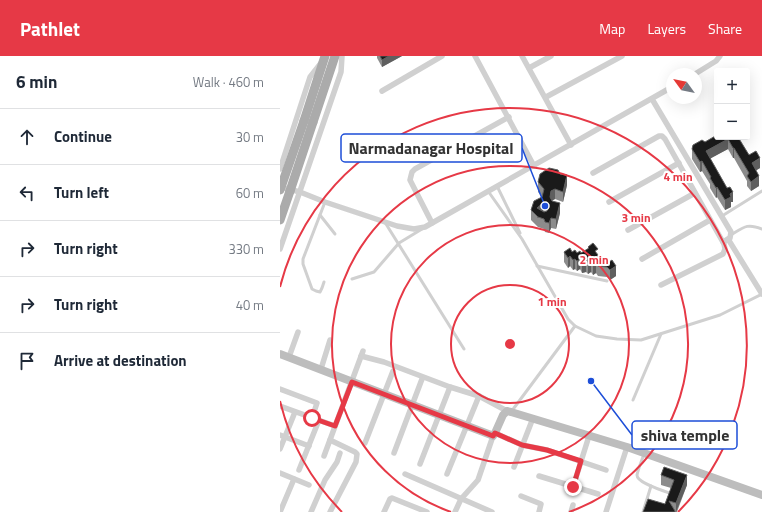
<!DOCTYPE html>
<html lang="en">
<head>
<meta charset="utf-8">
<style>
  :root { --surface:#fff; --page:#f6f6f7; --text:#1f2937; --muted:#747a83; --line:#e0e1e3; --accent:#e63946 }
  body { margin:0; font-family:"Titillium Web",sans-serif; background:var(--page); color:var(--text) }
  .controls { position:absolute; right:12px; top:12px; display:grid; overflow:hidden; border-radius:4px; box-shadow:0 4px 16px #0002 }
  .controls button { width:36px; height:36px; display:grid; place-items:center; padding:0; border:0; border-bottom:1px solid var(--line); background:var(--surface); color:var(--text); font:20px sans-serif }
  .compass { position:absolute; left:386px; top:12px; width:36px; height:36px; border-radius:50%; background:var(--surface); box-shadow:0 4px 16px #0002; rotate:303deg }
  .stop { position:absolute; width:12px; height:12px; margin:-9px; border:3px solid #e63946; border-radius:50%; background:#fff }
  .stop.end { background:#e63946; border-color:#fff; box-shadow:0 1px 4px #0008 }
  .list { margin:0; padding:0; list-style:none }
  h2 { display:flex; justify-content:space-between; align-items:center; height:52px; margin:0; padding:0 16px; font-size:17px }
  h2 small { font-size:13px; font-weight:400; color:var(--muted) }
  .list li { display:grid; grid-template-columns:26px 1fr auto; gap:12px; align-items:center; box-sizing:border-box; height:56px; padding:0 16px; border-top:1px solid var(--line) }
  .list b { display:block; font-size:15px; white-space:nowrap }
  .list em { font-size:13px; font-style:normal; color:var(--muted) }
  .icon { flex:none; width:22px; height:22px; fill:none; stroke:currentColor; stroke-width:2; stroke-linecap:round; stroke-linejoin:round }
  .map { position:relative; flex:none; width:482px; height:456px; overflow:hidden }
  header { display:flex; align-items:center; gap:24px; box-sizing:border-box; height:56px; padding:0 20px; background:var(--accent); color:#fff }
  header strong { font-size:19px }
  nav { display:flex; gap:22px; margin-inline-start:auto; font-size:14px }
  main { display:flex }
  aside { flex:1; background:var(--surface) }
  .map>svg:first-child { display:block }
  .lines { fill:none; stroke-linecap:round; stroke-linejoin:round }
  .lane { stroke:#d0d0d0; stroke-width:3 }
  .street { stroke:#d0d0d0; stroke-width:5.5 }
  .secondary { stroke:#bdbdbd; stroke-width:8 }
  .primary { stroke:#ababab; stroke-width:9 }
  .primary-bridge { stroke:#ababab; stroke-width:9 }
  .wall { fill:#8c8c8c }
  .shaded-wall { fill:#5f5f5f }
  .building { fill:#1a1a1a; stroke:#5f5f5f; fill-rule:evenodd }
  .route { stroke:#e63946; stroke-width:5 }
  .ring { fill:none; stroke:#e63946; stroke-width:2 }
  .centre { fill:#e63946; stroke:#fff; stroke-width:2 }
  .ring-label { font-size:12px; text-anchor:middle; font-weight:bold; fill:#e63946; stroke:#fff; stroke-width:4; stroke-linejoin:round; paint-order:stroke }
  .leader { fill:none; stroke:#1d4ed8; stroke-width:1.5 }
  .callout-dot { fill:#1d4ed8; stroke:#fff; stroke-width:1.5 }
  .callout { fill:#fff; stroke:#1d4ed8; stroke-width:1.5 }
  .callout-label { font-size:16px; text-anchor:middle; font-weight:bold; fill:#333 }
</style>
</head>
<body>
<header>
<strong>Pathlet</strong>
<nav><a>Map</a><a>Layers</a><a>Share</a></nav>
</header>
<main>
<aside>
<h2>6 min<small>Walk · 460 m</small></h2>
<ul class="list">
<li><svg class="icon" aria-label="ahead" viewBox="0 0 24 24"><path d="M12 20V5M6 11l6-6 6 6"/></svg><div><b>Continue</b></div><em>30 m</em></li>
<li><svg class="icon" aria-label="left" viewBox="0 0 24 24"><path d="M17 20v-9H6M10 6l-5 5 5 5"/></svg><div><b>Turn left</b></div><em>60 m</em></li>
<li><svg class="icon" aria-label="right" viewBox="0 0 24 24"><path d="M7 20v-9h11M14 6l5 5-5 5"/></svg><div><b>Turn right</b></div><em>330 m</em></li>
<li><svg class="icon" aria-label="right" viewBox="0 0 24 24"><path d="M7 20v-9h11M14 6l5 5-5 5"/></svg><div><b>Turn right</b></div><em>40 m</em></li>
<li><svg class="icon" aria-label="arrive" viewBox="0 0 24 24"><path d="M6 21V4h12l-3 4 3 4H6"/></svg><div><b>Arrive at destination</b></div></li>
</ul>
</aside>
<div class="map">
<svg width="482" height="456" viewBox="0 0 482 456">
  <rect width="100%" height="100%" fill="#fff"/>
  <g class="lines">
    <g class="lane">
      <path d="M217 130 240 177"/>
      <path d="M208 135 242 183 288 263 295 270 316 280 337 283 361 284 440 259 482 238"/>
      <path d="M40 159 55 178"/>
      <path d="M442 160 482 135"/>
      <path d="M106 168 184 293"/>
      <path d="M451 179C464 171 467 167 482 173"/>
      <path d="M257 210 327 225"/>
      <path d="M72 223 94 216 119 187 142 173"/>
      <path d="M44 226 42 232 40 236 36 235 32 233 23 208V203L45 146"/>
      <path d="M353 344 381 278"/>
      <path d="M231 356 295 270"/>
      <path d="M364 398C362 404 358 413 357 419 357 427 382 434 389 437"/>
      <path d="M363 456 371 430"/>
    </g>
    <g class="street">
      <path d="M195 0 254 110"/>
      <path d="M242 0 291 89"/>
      <path d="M249 12 271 0"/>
      <path d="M415 18 436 5 440 0"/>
      <path d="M102 35 162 0"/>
      <path d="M266 41 342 0"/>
      <path d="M372 43 451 176 450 182 443 186"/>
      <path d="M0 113 30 21 41 7"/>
      <path d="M313 117 379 80H382L385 83 444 188 445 193 443 198 381 229"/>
      <path d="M0 131 20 136 45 146 117 170 134 173 145 171 392 31"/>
      <path d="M329 146 399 107"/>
      <path d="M152 167 130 124 132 116 135 113 229 61"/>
      <path d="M348 174 415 137"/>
      <path d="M448 183 482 238"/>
      <path d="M0 193 61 16 62 0"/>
      <path d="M362 203 430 164"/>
      <path d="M81 300 104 306 170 331 199 340 227 355"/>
      <path d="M9 301 18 276"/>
      <path d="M41 313 50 284"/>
      <path d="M0 333 37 347 32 362"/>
      <path d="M0 350 55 370"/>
      <path d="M215 377 242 389 267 394 326 414"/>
      <path d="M0 379 29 390"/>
      <path d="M85 387 113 315"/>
      <path d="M0 393 15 356"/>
      <path d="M114 397 142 323"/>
      <path d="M44 400 83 295"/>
      <path d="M140 408 170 331"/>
      <path d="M234 411 253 362"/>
      <path d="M19 414 39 364"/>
      <path d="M0 417 29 429"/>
      <path d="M125 418 212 456"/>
      <path d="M167 418 199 340"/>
      <path d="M259 420 318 438"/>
      <path d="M293 431 309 380"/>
      <path d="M241 440 261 448 259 456"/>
      <path d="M0 456 14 423"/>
      <path d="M31 456 45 424 57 406 60 397"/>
      <path d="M50 456 76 406 77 398 75 396 50 384"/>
      <path d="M104 456 110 443 112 442 147 456"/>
      <path d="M175 456 181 443 198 424 213 380"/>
      <path d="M291 456 293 449"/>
      <path d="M326 456 347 391"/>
    </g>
    <path class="secondary" d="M0 298 211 379 213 380 215 377 223 359 227 355 231 356 347 391 482 439"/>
    <g class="primary">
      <path d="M24 65 45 0"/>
      <path d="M33 66 55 0"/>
      <path d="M0 164 10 135"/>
    </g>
    <g class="primary-bridge">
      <path d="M0 134 24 65"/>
      <path d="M10 135 33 66"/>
    </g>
  </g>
  <g class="wall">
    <path d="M97 0H122L102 11 97 2Z"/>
    <path d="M460 81V85L469 99 480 112 476 114 479 130 471 135 467 130V125L454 102H453L448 93 430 102 453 146H451V151L445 154 437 141 436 142 430 132V128L422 115 420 116 412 103V93L425 86Z"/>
    <path d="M258 126 287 129 283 146 275 143 272 145 280 157 276 173 271 172 269 177 265 176 264 173 258 171 251 164V154L262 141 258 136Z"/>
    <path d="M308 191 318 198 320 202 336 220 330 224 327 221 318 220 316 217 313 219 311 216 308 218 306 216 302 217 300 213 297 215 295 213 293 214 290 210 288 212 284 206V196L301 197 308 193Z"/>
    <path d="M384 411 407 429 397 456H363L385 448 391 432 381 429V419Z"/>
  </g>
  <g class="shaded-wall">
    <path d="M109 0H122L102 11V4Z"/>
    <path d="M448 83V93L426 105V95Z"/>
    <rect x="453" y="92" width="1" height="10"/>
    <path d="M480 102V112L472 117V107Z"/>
    <path d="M422 105V115L420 116V106Z"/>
    <path d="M287 119V129L283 146V136Z"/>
    <path d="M479 120V130L471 135V126Z"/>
    <path d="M437 131V141L436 142V132Z"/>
    <path d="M275 133V143L271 145 270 141 271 135Z"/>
    <path d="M453 136V146H451V151L445 154V144L450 138Z"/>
    <path d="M263 147V157L257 162V152Z"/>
    <path d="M280 147V157L276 173V163Z"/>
    <path d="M271 162V172L269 177V167Z"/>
    <path d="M290 200V210L288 212V202Z"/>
    <path d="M295 203V213L293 214V204Z"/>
    <path d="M300 203V213L297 215V205Z"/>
    <path d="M306 206V216L302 217V207Z"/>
    <path d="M311 206V216L308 218V208Z"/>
    <path d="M316 207V217L313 219V209Z"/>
    <path d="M336 210V220L330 224V214Z"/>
    <path d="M407 419V429L396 456V447Z"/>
  </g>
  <g class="building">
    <path d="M100 0H109L102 4Z"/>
    <path d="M437 79V81H458L469 99 476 95 480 102 472 107 479 120 471 126 467 120 469 117 454 92H453L448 83 426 95 447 132 450 131 453 136 450 138 451 141 445 144 437 131 436 132 430 122 431 121 422 105 420 106 412 93 413 89 422 84 425 86Z"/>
    <path d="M269 112 278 114 280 118 287 119 283 136 275 133 271 135 270 141 272 145 280 147 276 163 271 162 269 167 265 166 264 163 258 161 251 154 254 145 262 141 264 133 258 126 260 118ZM263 147 269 148 267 155 264 156 257 152Z"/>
    <path d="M313 187 318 193 315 195 320 202H322L323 204 326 202 329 206 332 204 336 210 330 214 327 211 318 210 316 207 313 209 311 206 308 208 306 206 302 207 300 203 297 205 295 203 293 204 290 200 288 202 284 196 290 192 292 196 295 194 297 197 300 195 301 197 309 192 308 191Z"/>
    <path d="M384 411 407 419 396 447 389 445 395 455V456H363L368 443 385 448 394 424 381 419Z"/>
  </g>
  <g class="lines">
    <path class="route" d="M32 362 55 370 72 326 208 378 213 380 215 377 242 389 267 394 301 405 293 431"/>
  </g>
  <g class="ring">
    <circle cx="230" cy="288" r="59"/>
    <circle cx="230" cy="288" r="119"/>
    <path d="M171 456A178 178 0 1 1 289 456"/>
    <path d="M62 456A237 237 0 0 1 0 345M0 231A237 237 0 1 1 398 456"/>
  </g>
  <circle cx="230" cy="288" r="6" class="centre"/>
  <g class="ring-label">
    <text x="398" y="125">4 min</text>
    <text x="356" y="166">3 min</text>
    <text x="314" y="208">2 min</text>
    <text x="272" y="250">1 min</text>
  </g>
  <path class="leader" d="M265 150L242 92M311 325L352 379"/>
  <g class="callout-dot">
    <circle cx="265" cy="150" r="4"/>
    <circle cx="311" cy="325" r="4"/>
  </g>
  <g class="callout">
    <rect x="61" y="78" width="181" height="28" rx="4"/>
    <rect x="352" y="365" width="105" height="28" rx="4"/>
  </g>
  <g class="callout-label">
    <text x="151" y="98">Narmadanagar Hospital</text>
    <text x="405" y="385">shiva temple</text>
  </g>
</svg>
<div class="controls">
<button>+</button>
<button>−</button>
</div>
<svg class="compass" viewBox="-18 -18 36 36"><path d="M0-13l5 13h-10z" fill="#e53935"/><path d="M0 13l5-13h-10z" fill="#747a83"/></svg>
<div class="stop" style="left:32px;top:362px"></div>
<div class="stop end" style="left:293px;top:431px"></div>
</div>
</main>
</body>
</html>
